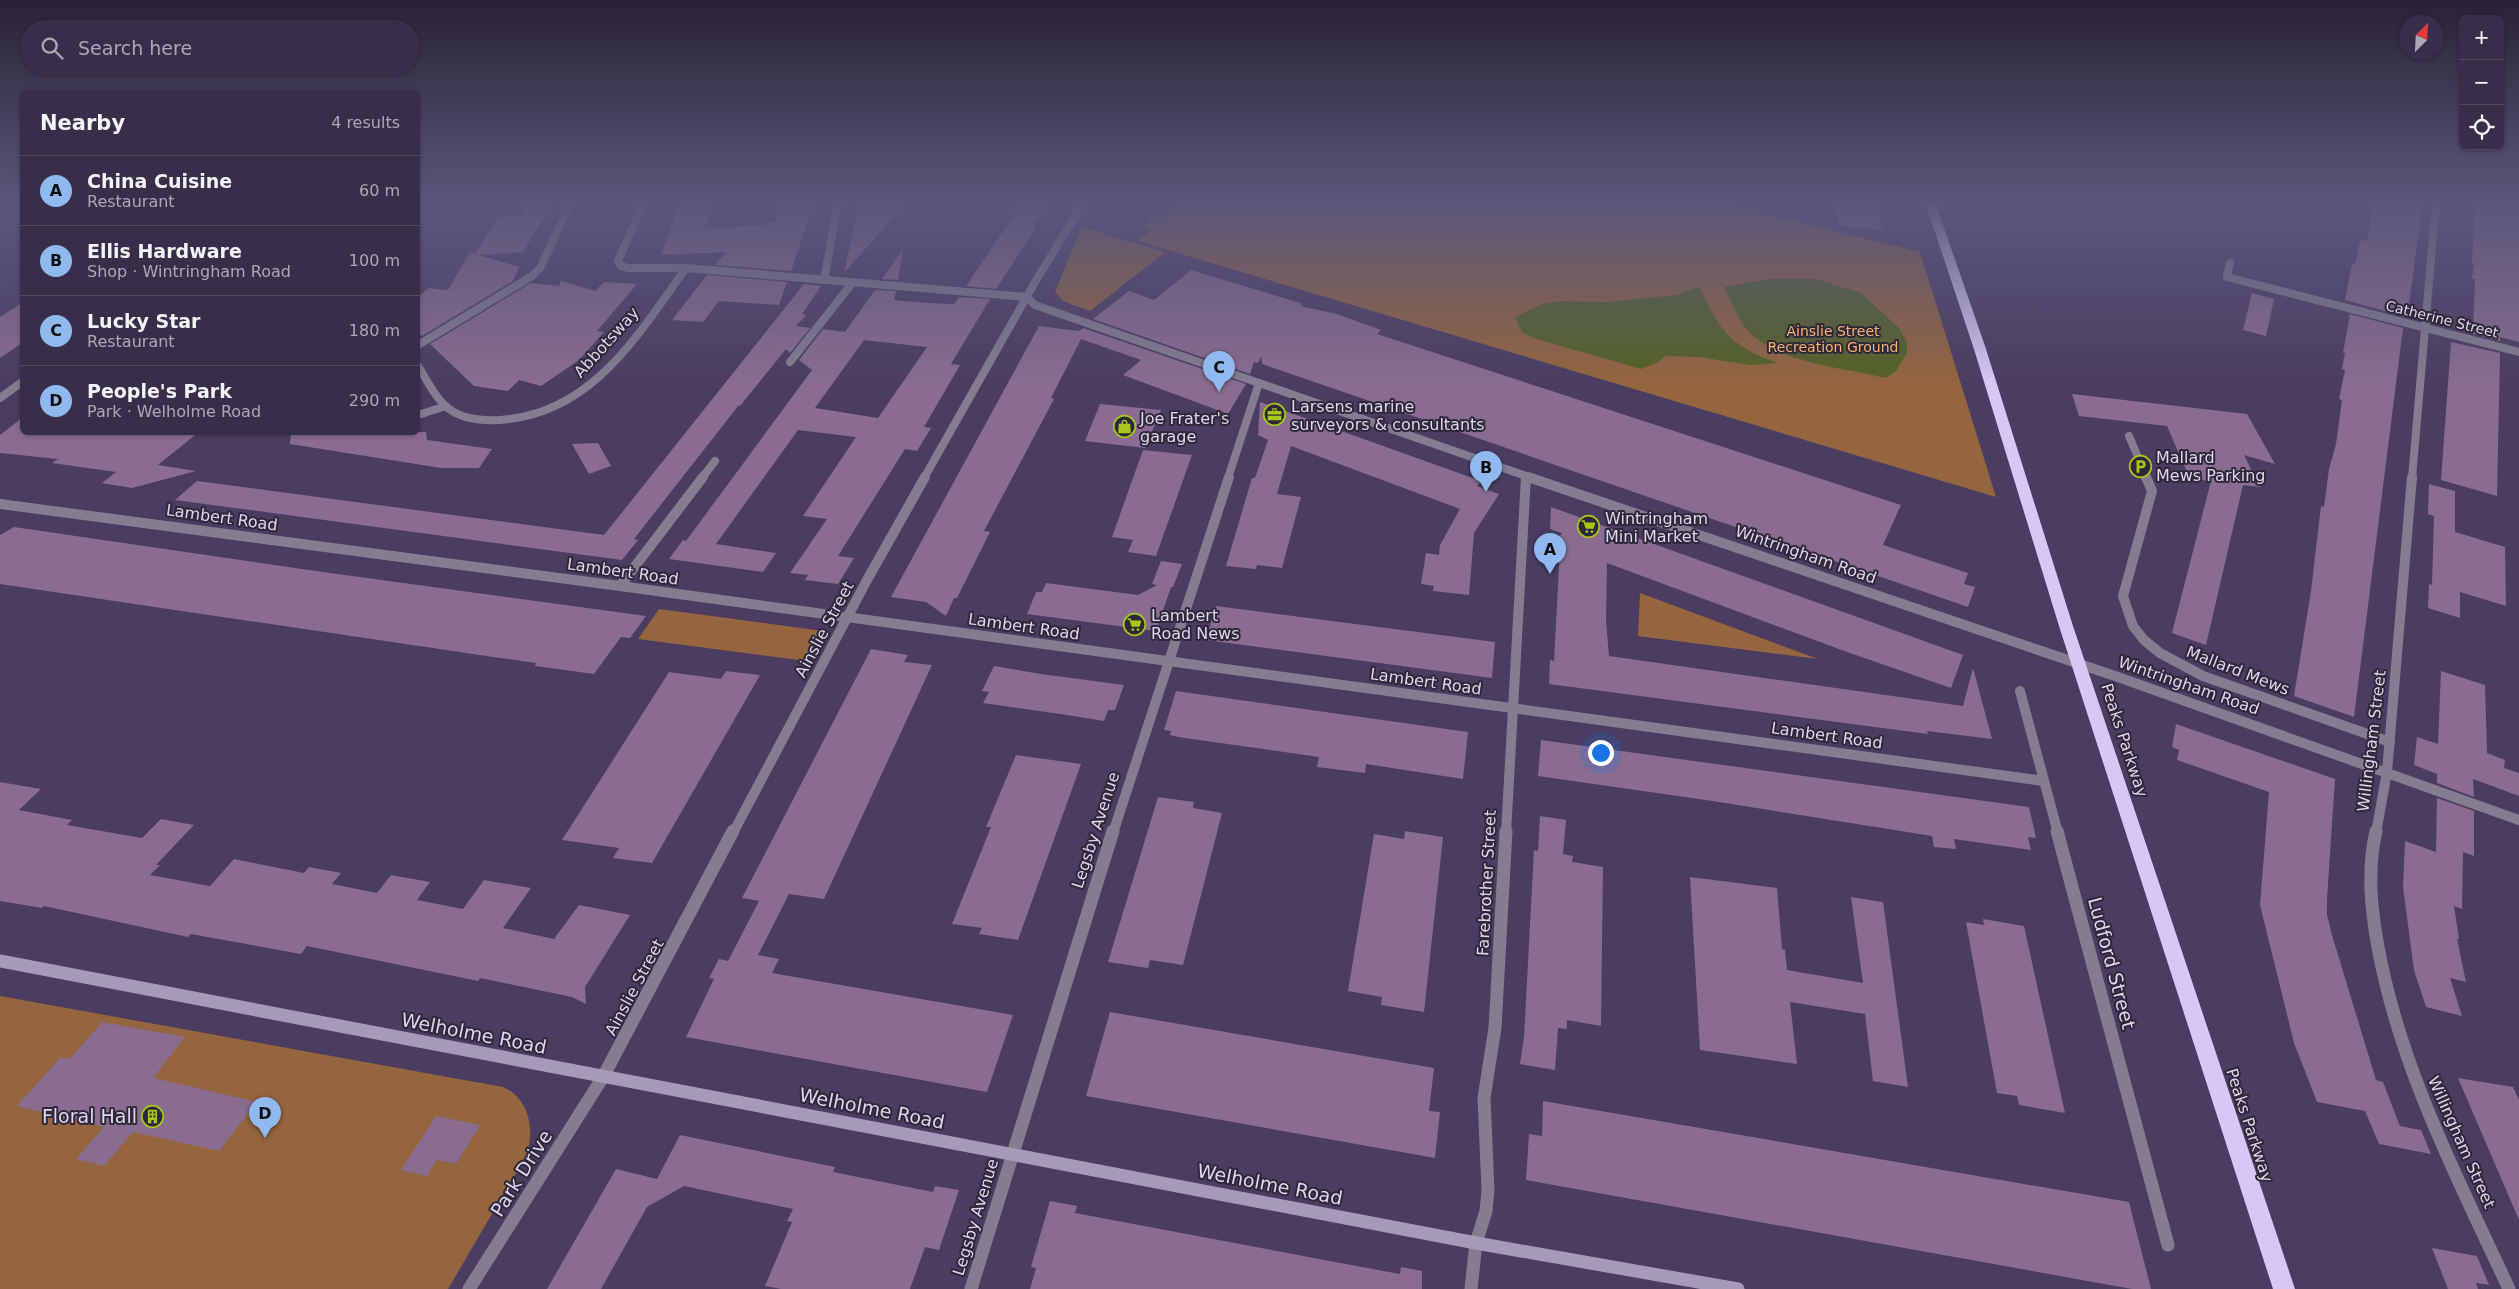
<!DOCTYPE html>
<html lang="en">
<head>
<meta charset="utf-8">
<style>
  :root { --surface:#382e49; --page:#433a53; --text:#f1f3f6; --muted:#aba8b4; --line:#524a61; --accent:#90b9f0 }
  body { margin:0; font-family:"DejaVu Sans",sans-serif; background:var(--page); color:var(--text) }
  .controls { position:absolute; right:15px; top:15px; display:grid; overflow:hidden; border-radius:8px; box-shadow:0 1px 4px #0004 }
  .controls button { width:45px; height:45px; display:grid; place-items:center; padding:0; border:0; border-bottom:1px solid var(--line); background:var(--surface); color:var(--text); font:25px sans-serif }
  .compass { position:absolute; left:2399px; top:15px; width:45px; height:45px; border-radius:50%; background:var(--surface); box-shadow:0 1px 4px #0004; rotate:24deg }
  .you { position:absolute; left:1600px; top:752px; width:18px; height:18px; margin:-12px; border:4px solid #fff; border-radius:50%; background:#1a73e8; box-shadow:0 0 0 8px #1a73e833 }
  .badge { display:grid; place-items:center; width:32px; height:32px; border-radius:50%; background:var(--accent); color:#111; font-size:16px; font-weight:700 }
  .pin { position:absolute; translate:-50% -41px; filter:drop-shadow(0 1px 2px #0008) }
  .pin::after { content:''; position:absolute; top:26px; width:18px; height:15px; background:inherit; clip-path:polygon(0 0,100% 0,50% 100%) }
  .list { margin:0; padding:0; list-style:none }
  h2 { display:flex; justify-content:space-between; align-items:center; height:65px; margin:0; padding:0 20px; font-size:21px }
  h2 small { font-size:16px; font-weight:400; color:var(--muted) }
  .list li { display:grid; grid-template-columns:32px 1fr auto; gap:15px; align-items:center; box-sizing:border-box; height:70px; padding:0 20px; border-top:1px solid var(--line) }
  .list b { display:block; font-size:19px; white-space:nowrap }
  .list p { margin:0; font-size:16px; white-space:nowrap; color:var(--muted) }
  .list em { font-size:16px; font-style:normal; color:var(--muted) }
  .icon { flex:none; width:28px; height:28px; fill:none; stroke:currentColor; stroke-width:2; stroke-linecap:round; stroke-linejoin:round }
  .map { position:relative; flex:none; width:2519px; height:1289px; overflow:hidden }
  .search { position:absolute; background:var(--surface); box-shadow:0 1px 4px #0004; left:20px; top:20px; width:400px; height:55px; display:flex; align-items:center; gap:12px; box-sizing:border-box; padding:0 18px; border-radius:28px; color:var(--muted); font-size:19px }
  .panel { position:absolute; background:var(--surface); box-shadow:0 1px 4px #0004; left:20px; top:90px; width:400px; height:345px; border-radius:8px }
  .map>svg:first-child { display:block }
  .green { fill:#94653e }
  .water { fill:#556225 }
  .building { fill:#896c8f; fill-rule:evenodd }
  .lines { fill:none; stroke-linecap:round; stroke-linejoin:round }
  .street-far2 { stroke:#837d8f; stroke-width:8 }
  .street-far1 { stroke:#837d8f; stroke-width:10 }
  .street { stroke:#837d8f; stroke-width:13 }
  .secondary { stroke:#a59bb8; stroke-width:13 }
  .highway { fill:#d6c8f3; fill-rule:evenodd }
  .labels { text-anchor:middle; stroke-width:4; stroke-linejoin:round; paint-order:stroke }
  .far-street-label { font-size:14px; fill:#ded7ed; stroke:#2e2839 }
  .far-park-label { font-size:14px; fill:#fab072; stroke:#2e2839 }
  .street-label { font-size:16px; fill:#ded7ed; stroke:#2e2839 }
  .poi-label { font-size:16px; fill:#ded7ed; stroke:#2e2839; text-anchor:start }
  .near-street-label { font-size:19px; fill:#ded7ed; stroke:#2e2839 }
  .near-poi-label { font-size:19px; fill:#ded7ed; stroke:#2e2839; text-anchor:end }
</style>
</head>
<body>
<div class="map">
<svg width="2519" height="1289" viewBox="0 0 2519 1289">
  <rect width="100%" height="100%" fill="#4a3d61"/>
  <g class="green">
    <path d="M1181 202H1718L1920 252 1996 497 1138 241 1151 230 1143 227 1156 216 1163 218Z"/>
    <path d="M1082 227 1165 252 1090 311 1063 301 1055 292Z"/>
    <path d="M1640 593 1818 659 1638 636Z"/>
    <path d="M659 609 823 631 806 661 638 639Z"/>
    <path d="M0 996 503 1087C530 1099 535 1131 526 1156L448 1289H0Z"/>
  </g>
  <g class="water">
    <path d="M1767 279H1816L1861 293 1899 328 1907 342V353L1896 371 1886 378C1843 367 1779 364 1747 330 1737 319 1732 300 1724 287Z"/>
    <path d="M1699 287C1720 331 1731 347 1778 363L1750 365 1699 357 1666 356 1656 363 1641 369 1533 338 1522 332 1515 317 1542 304 1560 301 1607 302 1676 295Z"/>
  </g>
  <g class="building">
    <path d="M528 202H553L523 252 479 255 519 267 513 281 422 336 418 332V297L429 288 448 290 470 252 475 254 498 217 521 216Z"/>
    <path d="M681 202H713L705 228 765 226 767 222H774L780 202H814L791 271 715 265 726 252 661 255Z"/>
    <path d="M859 202H907L844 273 854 227Z"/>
    <path d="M1832 202H1874L1884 230 1840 226Z"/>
    <path d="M2374 202H2423L2407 317 2345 300 2352 264H2355L2360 240 2367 241Z"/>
    <path d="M2475 202H2519V342L2500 337V341L2473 334 2475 279H2472L2474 264 2472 263Z"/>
    <path d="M1021 205 1045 207 1032 226H1037L996 289 966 286Z"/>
    <path d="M903 249 898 280 882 279Z"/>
    <path d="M1191 270 1303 304 1300 306 1337 314 1381 330 1377 334 1901 505 1883 545 1968 573 1964 584 1975 587 1968 607 1262 364V356L1258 363 1254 362 1250 374 1093 319 1129 291 1154 300Z"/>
    <path d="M707 275 787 282 779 305 719 301 703 322 672 320Z"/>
    <path d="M561 281 595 291 604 282 637 284 597 331 604 332 579 360 541 386 519 380 508 391 474 386 430 344 531 283 559 286Z"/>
    <path d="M804 284 821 286 802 314 806 315 796 326 810 328 790 353 786 349 740 406 739 405 634 539 638 540 622 560 175 500 197 481 604 535Z"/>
    <path d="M875 290 896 291 894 300 927 303 954 304 959 297 990 299 951 364 960 365 924 427 931 428 917 451 905 449 838 556 854 558 838 584 805 580 808 575 790 573 827 519 803 516 856 437 798 430 716 544 776 553 763 572 669 559 683 540 686 541 812 370 799 360 823 329 845 332ZM864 340 927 347 878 418 815 408Z"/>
    <path d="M2252 293 2274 299 2266 336 2243 330Z"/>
    <path d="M22 303V343L0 358V317Z"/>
    <path d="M2350 314 2403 328 2354 717 2294 696 2311 591 2321 506 2324 507 2329 469 2336 444 2342 400 2339 399 2345 370 2342 369 2345 353H2343Z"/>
    <path d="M1039 326 1079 331 1083 328 1246 384 1228 414 1123 375 1141 360 1081 339 1051 398 1054 399 984 531 990 532 957 598H954L946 616 926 602 891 597Z"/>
    <path d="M2451 342 2500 353 2497 496 2441 480Z"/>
    <path d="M2072 394 2247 414 2275 464 2244 455 2260 487 2243 485 2206 645 2172 633 2211 481 2190 479 2167 426 2079 416Z"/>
    <path d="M1260 402 1481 481 1477 486 1499 494 1474 533 1469 595 1433 591 1434 586 1421 584 1426 553 1439 555 1440 545 1460 509 1291 446 1277 494 1301 497 1282 568 1257 565 1256 569 1226 566 1252 478H1255L1268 440 1258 435Z"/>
    <path d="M1100 404 1161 410 1145 448 1085 441Z"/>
    <path d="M22 418V432H199L158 465 196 471 132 488 102 483 116 472 52 463 58 459 0 453V435Z"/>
    <path d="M291 432H426L427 440 492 449 479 468H441L290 444Z"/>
    <path d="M598 443 611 466 589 474 572 444Z"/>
    <path d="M1143 450 1192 455 1156 556 1128 552 1133 540 1112 537Z"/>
    <path d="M2429 484 2455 491V532L2505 547 2506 606 2460 592V618L2428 608 2429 584 2432 585 2434 516 2428 514Z"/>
    <path d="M1551 507 1963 655 1951 688 1847 652 1607 563 1606 620 1609 656 1963 706 1973 668 1992 739 1927 731 1928 734 1549 684 1550 660 1554 661 1560 548 1553 545 1562 533 1550 529Z"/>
    <path d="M14 527 330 573 646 616 630 638 621 637 594 674 535 666 536 663 493 657 0 584V535Z"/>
    <path d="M1161 561 1182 564 1173 587H1171L1156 631 1027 614 1036 592H1042L1046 583 1138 595 1157 585 1152 584Z"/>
    <path d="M1216 606 1495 642 1492 678 1206 640Z"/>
    <path d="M871 649 908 655 904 662 932 665 824 899 789 894 758 955 779 959 772 973 1013 1015 987 1092 686 1037 714 979 709 978 719 959 728 961 759 901 742 898Z"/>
    <path d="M994 666 1041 674 1124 685 1115 710H1108L1104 721 1067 715 983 703 989 692 982 691Z"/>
    <path d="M726 671 760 675 652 863 613 858 619 848 562 840 669 672 721 679Z"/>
    <path d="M2441 671 2485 685 2487 753 2505 760 2504 768 2519 773V796L2473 779 2474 797 2437 783V774L2414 765 2417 737 2438 744Z"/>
    <path d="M1176 691 1468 732 1463 779 1366 764 1365 773 1317 767 1319 757 1178 737 1170 735 1171 731 1164 730Z"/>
    <path d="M2176 724 2335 779 2327 899V915L2332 935 2376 1080 2383 1082 2400 1126 2421 1130 2431 1154 2379 1144 2365 1111 2317 1102 2294 1043 2260 905 2269 792 2177 760 2179 750 2172 747Z"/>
    <path d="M1541 740 2029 807 2036 838 2028 837 2031 850 1954 839 1956 849 1934 847 1932 836 1706 800 1538 776Z"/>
    <path d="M1016 755 1081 764 1018 940 979 934 982 928 952 924 991 827H986Z"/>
    <path d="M0 782 41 789 19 810 72 820 67 825 142 838 161 819 194 825 156 865H160L150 875 210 886 234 859 304 873 309 867 341 873 332 884 377 893 391 875 430 882 417 900 463 909 484 880 531 888 503 928 554 939 579 905 630 915 585 987 586 1004 572 997 543 991 480 978 478 981 307 946 301 954 191 934 188 937 44 906 42 908 0 901Z"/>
    <path d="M1158 797 1194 802 1193 808 1222 813 1183 965 1150 960 1148 968 1108 962Z"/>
    <path d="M2437 798 2474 811V856L2463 852 2462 909 2454 906 2459 939H2457L2466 982 2450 978 2462 1016 2426 1007 2414 970 2403 887 2405 841 2436 852Z"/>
    <path d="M1540 816 1566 820 1563 854 1573 856 1572 862 1603 867 1601 1026 1567 1020V1029L1558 1028 1555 1070 1520 1064 1524 1037 1534 850 1538 851Z"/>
    <path d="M1405 831 1443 837 1424 1012 1381 1005 1382 997 1348 991 1374 834 1404 839Z"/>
    <path d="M1690 877 1777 888 1782 949 1785 950 1787 970 1863 983 1851 897 1883 902 1908 1087 1873 1081 1865 1014 1790 1002 1797 1064 1700 1050Z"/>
    <path d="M1983 919 2024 926 2065 1113 2019 1105 2017 1096 1997 1093 1966 922 1984 925Z"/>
    <path d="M1110 1012 1434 1068 1429 1111 1440 1112 1435 1158 1086 1096Z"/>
    <path d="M102 1022 185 1037 153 1078 257 1102 219 1151 133 1132 104 1166 76 1159 104 1127 17 1106 61 1057 70 1059Z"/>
    <path d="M2458 1078 2513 1087 2519 1100V1220Z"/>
    <path d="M1543 1101 2129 1202 2151 1289H2132L1526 1180 1529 1134 1542 1136Z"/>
    <path d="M436 1116 480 1125 456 1164 437 1160 427 1176 401 1170Z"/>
    <path d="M680 1135 835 1167 833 1172 933 1192 935 1186 959 1190 939 1250 925 1247 910 1289H781L765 1286 792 1222 787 1221 793 1209 684 1186 647 1207 601 1289H547L616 1169 657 1179Z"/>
    <path d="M1050 1201 1077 1206 1075 1213 1362 1267 1400 1274 1401 1267 1422 1271V1289H1030L1036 1268 1031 1267Z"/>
    <path d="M2432 1248 2477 1256 2489 1285 2476 1283 2478 1289H2448Z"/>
  </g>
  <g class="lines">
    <g class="street-far2">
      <path d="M644 202 618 261 621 266 628 268H686L1027 297"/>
      <path d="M2230 263 2227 277 2519 352"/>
      <path d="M824 280 838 202"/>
      <path d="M1027 297 1035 305 1532 478"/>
      <path d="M418 345 532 276 540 268 571 202"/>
      <path d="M790 362 853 282"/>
      <path d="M418 366C427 380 435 398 449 409 463 419 483 421 500 420 592 414 637 336 686 268"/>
      <path d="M0 398 22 382"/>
      <path d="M418 415 446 406"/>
      <path d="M2129 436 2147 478"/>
      <path d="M702 478 715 461"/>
      <path d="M924 478 1035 282 1084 202"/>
      <path d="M1228 478 1259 383"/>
      <path d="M1526 478V476"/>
      <path d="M2412 478 2436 202"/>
    </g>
    <g class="street-far1">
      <path d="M1528 477 2115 676 2519 820"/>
      <path d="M2146 477 2152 491 2123 596 2133 626 2144 640 2160 653 2203 676 2390 742"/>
      <path d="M0 504 620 586 2044 781"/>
      <path d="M620 586 703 477"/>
      <path d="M2020 691 2058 833"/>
      <path d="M733 833 867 580 925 477"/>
      <path d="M1113 833 1229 477"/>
      <path d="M1506 833 1526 477"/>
      <path d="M2376 833 2387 772 2412 477"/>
    </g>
    <g class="street">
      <path d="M2057 831 2168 1245"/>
      <path d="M2376 831C2367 870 2371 909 2378 947 2400 1068 2458 1179 2509 1289"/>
      <path d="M469 1289 603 1077 733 831"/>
      <path d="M971 1289 1113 831"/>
      <path d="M1471 1289 1476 1243 1486 1211 1488 1190 1484 1098 1495 1028 1506 831"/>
    </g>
    <path class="secondary" d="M0 961 1476 1243 1738 1289"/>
    <path class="highway" d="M1925 202H1935L1985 346 2073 626 2295 1289H2273L2059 626 1973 346Z"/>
  </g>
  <linearGradient id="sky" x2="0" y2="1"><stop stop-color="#292235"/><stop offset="0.53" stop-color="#5a577b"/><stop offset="1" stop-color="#5a577b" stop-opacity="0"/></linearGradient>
  <rect width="2519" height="383" fill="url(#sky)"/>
  <defs>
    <symbol id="office-ring" viewBox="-11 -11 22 22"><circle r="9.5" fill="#2e2839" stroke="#a9c71a" stroke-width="1.5"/><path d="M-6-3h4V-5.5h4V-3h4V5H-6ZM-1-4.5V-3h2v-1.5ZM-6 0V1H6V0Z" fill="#a9c71a"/></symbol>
    <symbol id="shop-ring" viewBox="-11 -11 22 22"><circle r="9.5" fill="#2e2839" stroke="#a9c71a" stroke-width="1.5"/><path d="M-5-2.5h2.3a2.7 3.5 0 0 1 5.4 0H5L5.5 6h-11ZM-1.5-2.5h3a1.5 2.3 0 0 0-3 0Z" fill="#a9c71a"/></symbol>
    <symbol id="parking-ring" viewBox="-11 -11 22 22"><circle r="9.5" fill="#2e2839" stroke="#a9c71a" stroke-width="1.5"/><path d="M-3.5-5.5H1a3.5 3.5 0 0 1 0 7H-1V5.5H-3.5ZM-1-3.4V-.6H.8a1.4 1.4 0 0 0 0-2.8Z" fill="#a9c71a"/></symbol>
    <symbol id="supermarket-ring" viewBox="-11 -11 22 22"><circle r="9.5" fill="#2e2839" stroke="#a9c71a" stroke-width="1.5"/><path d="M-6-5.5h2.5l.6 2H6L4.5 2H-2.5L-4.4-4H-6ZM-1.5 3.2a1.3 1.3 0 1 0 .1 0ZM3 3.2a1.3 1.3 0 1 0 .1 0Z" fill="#a9c71a"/></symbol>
    <symbol id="building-ring" viewBox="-11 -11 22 22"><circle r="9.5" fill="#2e2839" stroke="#a9c71a" stroke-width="1.5"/><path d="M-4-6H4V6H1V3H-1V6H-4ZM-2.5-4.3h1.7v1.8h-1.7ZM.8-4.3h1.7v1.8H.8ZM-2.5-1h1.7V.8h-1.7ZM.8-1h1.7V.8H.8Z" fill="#a9c71a"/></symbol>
  </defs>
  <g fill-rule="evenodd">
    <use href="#office-ring" x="1262" y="402" width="25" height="25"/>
    <use href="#shop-ring" x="1112" y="414" width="25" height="25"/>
    <use href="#parking-ring" x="2128" y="454" width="25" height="25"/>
    <use href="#supermarket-ring" x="1576" y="514" width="25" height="25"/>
    <use href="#supermarket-ring" x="1122" y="612" width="25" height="25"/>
    <use href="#building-ring" x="140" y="1104" width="25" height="25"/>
  </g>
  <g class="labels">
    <g class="far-street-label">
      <text transform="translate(2442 319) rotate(14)" y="5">Catherine Street</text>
    </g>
    <g class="far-park-label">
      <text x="1833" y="336">Ainslie Street<tspan x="1833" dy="16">Recreation Ground</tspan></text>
    </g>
    <g class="street-label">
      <text transform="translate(606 342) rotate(-48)" y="6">Abbotsway</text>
      <text transform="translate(222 517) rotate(8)" y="6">Lambert Road</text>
      <text transform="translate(1806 554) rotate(19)" y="6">Wintringham Road</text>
      <text transform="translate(623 571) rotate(8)" y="6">Lambert Road</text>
      <text transform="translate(1024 626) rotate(8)" y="6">Lambert Road</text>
      <text transform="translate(824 629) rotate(-62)" y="6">Ainslie Street</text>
      <text transform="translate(2238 670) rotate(21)" y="6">Mallard Mews</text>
      <text transform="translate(1426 681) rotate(8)" y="6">Lambert Road</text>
      <text transform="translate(2189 685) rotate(19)" y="6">Wintringham Road</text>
      <text transform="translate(1827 735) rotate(8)" y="6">Lambert Road</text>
      <text transform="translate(2125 740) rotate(72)" y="6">Peaks Parkway</text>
      <text transform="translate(2371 741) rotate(-83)" y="6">Willingham Street</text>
      <text transform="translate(1095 830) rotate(-72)" y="6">Legsby Avenue</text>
      <text transform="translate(1486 883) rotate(-87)" y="6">Farebrother Street</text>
      <text transform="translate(634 987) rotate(-62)" y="6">Ainslie Street</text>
      <text transform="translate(2250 1125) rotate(72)" y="6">Peaks Parkway</text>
      <text transform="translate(2462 1142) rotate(66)" y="6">Willingham Street</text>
      <text transform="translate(975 1217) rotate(-73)" y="6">Legsby Avenue</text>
    </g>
    <g class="poi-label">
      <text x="1291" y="412">Larsens marine<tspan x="1291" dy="18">surveyors &amp; consultants</tspan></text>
      <text x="1140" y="424">Joe Frater's<tspan x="1140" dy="18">garage</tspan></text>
      <text x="2156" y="463">Mallard<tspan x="2156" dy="18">Mews Parking</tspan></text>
      <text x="1605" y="524">Wintringham<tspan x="1605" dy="18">Mini Market</tspan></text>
      <text x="1151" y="621">Lambert<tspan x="1151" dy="18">Road News</tspan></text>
    </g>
    <g class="near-street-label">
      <text transform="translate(2112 963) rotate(75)" y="7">Ludford Street</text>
      <text transform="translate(474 1033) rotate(11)" y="7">Welholme Road</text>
      <text transform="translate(872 1108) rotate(11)" y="7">Welholme Road</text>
      <text transform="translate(521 1173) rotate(-58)" y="7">Park Drive</text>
      <text transform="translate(1270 1184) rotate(11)" y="7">Welholme Road</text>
    </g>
    <g class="near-poi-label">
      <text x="137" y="1123">Floral Hall</text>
    </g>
  </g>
</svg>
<div class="controls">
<button>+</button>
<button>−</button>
<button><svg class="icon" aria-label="locate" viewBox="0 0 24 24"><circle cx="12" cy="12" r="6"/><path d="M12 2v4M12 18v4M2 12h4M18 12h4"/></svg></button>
</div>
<svg class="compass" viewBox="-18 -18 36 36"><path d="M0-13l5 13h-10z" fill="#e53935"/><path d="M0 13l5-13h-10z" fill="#aba8b4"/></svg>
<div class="you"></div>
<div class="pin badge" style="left:1550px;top:574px">A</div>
<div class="pin badge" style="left:1486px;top:492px">B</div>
<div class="pin badge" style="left:1219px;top:392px">C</div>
<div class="pin badge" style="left:265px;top:1138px">D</div>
<div class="search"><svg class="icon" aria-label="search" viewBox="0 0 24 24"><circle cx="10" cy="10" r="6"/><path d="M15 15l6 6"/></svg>Search here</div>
<section class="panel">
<h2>Nearby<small>4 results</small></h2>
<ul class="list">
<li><span class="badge">A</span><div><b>China Cuisine</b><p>Restaurant</p></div><em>60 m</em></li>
<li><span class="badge">B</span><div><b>Ellis Hardware</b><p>Shop · Wintringham Road</p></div><em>100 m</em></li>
<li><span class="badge">C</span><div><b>Lucky Star</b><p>Restaurant</p></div><em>180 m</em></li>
<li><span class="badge">D</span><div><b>People's Park</b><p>Park · Welholme Road</p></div><em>290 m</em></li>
</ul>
</section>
</div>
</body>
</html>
